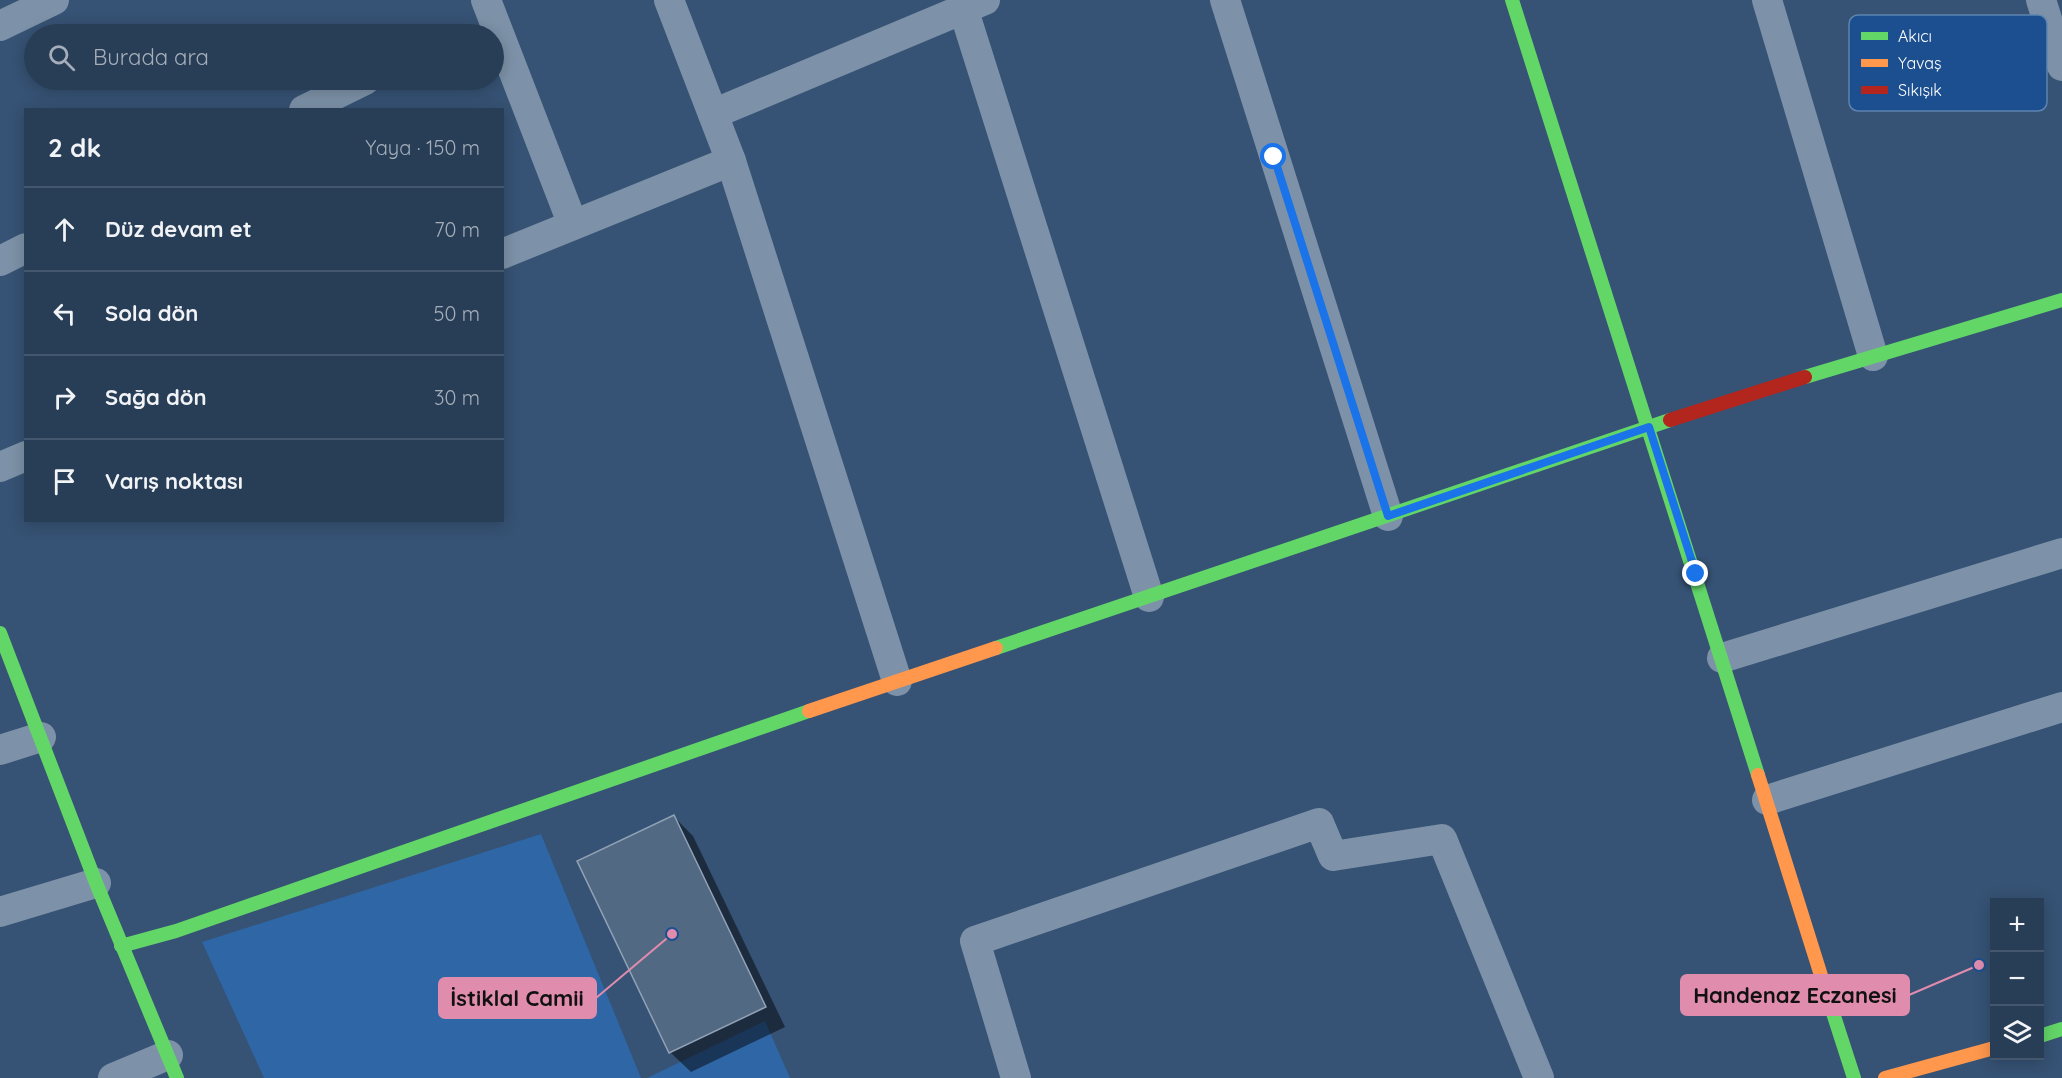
<!DOCTYPE html>
<html lang="tr">
<head>
<meta charset="utf-8">
<style>
  :root { --surface:#283e57; --page:#344961; --text:#f1f3f6; --muted:#a5aeba; --line:#44576d }
  body { margin:0; font-family:Quicksand,sans-serif; background:var(--page); color:var(--text) }
  .controls { position:absolute; right:18px; bottom:18px; display:grid; overflow:hidden; border-radius:0px; box-shadow:0 3px 15px #0003 }
  .controls button { width:54px; height:54px; display:grid; place-items:center; padding:0; border:0; border-bottom:2px solid var(--line); background:var(--surface); color:var(--text); font:30px sans-serif }
  .stop { position:absolute; width:18px; height:18px; margin:-14px; border:4px solid #1a73e8; border-radius:50%; background:#fff }
  .stop.end { background:#1a73e8; border-color:#fff; box-shadow:0 2px 6px #0008 }
  .list { margin:0; padding:0; list-style:none }
  h2 { display:flex; justify-content:space-between; align-items:center; height:78px; margin:0; padding:0 24px; font-size:26px }
  h2 small { font-size:20px; font-weight:400; color:var(--muted) }
  .list li { display:grid; grid-template-columns:39px 1fr auto; gap:18px; align-items:center; box-sizing:border-box; height:84px; padding:0 24px; border-top:2px solid var(--line) }
  .list b { display:block; font-size:22px; white-space:nowrap }
  .list em { font-size:20px; font-style:normal; color:var(--muted) }
  .icon { flex:none; width:33px; height:33px; fill:none; stroke:currentColor; stroke-width:2; stroke-linecap:round; stroke-linejoin:round }
  .map { position:relative; flex:none; width:2062px; height:1078px; overflow:hidden }
  .search { position:absolute; background:var(--surface); box-shadow:0 3px 15px #0003; left:24px; top:24px; width:480px; height:66px; display:flex; align-items:center; gap:15px; box-sizing:border-box; padding:0 21px; border-radius:33px; color:var(--muted); font-size:22px }
  .panel { position:absolute; background:var(--surface); box-shadow:0 3px 15px #0003; left:24px; top:108px; width:480px; height:414px; border-radius:0px }
  .map>svg:first-child { display:block }
  .green { fill:#2f66a5 }
  .shadow { fill:#0007 }
  .building { fill:#526984; stroke:#92a2b6; stroke-width:1.5 }
  .lines { fill:none; stroke-linecap:round; stroke-linejoin:round }
  .street { stroke:#7d92a8; stroke-width:30 }
  .fast { stroke:#63d668; stroke-width:14 }
  .slow { stroke:#ff974d; stroke-width:14 }
  .jam { stroke:#b3261e; stroke-width:14 }
  .route { stroke:#1a73e8; stroke-width:8 }
  .key { fill:#1b4f8f; stroke:#5f84b1; stroke-width:1.5 }
  .key-label { font-size:16px; fill:#fff }
  .leader { fill:none; stroke:#e08cad; stroke-width:2 }
  .callout-dot { fill:#e08cad; stroke:#1b4f8f; stroke-width:2 }
  .callout { fill:#e08cad; stroke:#e08cad; stroke-width:2 }
  .callout-label { font-size:22px; text-anchor:middle; font-weight:bold; fill:#111 }
</style>
</head>
<body>
<div class="map">
<svg width="2062" height="1078" viewBox="0 0 2062 1078">
  <rect width="100%" height="100%" fill="#365274"/>
  <g class="green">
    <path d="M541 834 641 1078H264L202 942Z"/>
    <path d="M765 1021 790 1078H647Z"/>
  </g>
  <path class="shadow" d="M674 817 693 836 785 1027 691 1072 671 1053 579 862Z"/>
  <path class="building" d="M674 815 766 1007 669 1053 577 861Z"/>
  <g class="lines">
    <g class="street">
      <path d="M486 0 573 225"/>
      <path d="M669 0 731 161 897 681"/>
      <path d="M1225 0 1388 516"/>
      <path d="M1767 0 1873 356"/>
      <path d="M2041 0 2062 66"/>
      <path d="M963 8 1149 597"/>
      <path d="M0 26 54 0"/>
      <path d="M304 110 365 80"/>
      <path d="M713 114 985 0"/>
      <path d="M502 254 731 161"/>
      <path d="M0 261 26 248"/>
      <path d="M0 467 26 456"/>
      <path d="M1722 658 2062 553"/>
      <path d="M0 750 41 737"/>
      <path d="M1767 800 2062 707"/>
      <path d="M0 912 96 883"/>
      <path d="M113 1078 168 1055"/>
      <path d="M1016 1078 975 941 1319 823 1333 856 1442 839 1539 1078"/>
    </g>
    <g class="fast">
      <path d="M1512 0 1758 775"/>
      <path d="M1805 377 2062 300"/>
      <path d="M0 633 96 883 177 1078"/>
      <path d="M996 648 1670 420"/>
      <path d="M121 946 176 931 809 711"/>
      <path d="M1824 985 1854 1078"/>
      <path d="M2040 1036 2062 1029"/>
    </g>
    <g class="slow">
      <path d="M809 711 996 648"/>
      <path d="M1758 775 1824 985"/>
      <path d="M1885 1078 1994 1048"/>
    </g>
    <path class="jam" d="M1670 420 1805 377"/>
  </g>
  <g class="lines">
    <path class="route" d="M1274 157 1388 516 1649 427 1696 574"/>
  </g>
  <rect x="1849" y="15" width="198" height="96" rx="9" class="key"/>
  <rect x="1861" y="32" width="27" height="8" fill="#63d668"/>
  <rect x="1861" y="59" width="27" height="8" fill="#ff974d"/>
  <rect x="1861" y="86" width="27" height="8" fill="#b3261e"/>
  <g class="key-label">
    <text x="1898" y="42">Akıcı</text>
    <text x="1898" y="69">Yavaş</text>
    <text x="1898" y="96">Sıkışık</text>
  </g>
  <path class="leader" d="M1979 965L1909 995M672 934L596 998"/>
  <g class="callout-dot">
    <circle cx="1979" cy="965" r="6"/>
    <circle cx="672" cy="934" r="6"/>
  </g>
  <g class="callout">
    <rect x="1681" y="975" width="228" height="40" rx="6"/>
    <rect x="439" y="978" width="157" height="40" rx="6"/>
  </g>
  <g class="callout-label">
    <text x="1795" y="1003">Handenaz Eczanesi</text>
    <text x="517" y="1006">İstiklal Camii</text>
  </g>
</svg>
<div class="controls">
<button>+</button>
<button>−</button>
<button><svg class="icon" aria-label="layers" viewBox="0 0 24 24"><path d="M12 4l9 5-9 5-9-5zM3 14l9 5 9-5"/></svg></button>
</div>
<div class="stop" style="left:1274px;top:157px"></div>
<div class="stop end" style="left:1696px;top:574px"></div>
<div class="search"><svg class="icon" aria-label="search" viewBox="0 0 24 24"><circle cx="10" cy="10" r="6"/><path d="M15 15l6 6"/></svg>Burada ara</div>
<section class="panel">
<h2>2 dk<small>Yaya · 150 m</small></h2>
<ul class="list">
<li><svg class="icon" aria-label="ahead" viewBox="0 0 24 24"><path d="M12 20V5M6 11l6-6 6 6"/></svg><div><b>Düz devam et</b></div><em>70 m</em></li>
<li><svg class="icon" aria-label="left" viewBox="0 0 24 24"><path d="M17 20v-9H6M10 6l-5 5 5 5"/></svg><div><b>Sola dön</b></div><em>50 m</em></li>
<li><svg class="icon" aria-label="right" viewBox="0 0 24 24"><path d="M7 20v-9h11M14 6l5 5-5 5"/></svg><div><b>Sağa dön</b></div><em>30 m</em></li>
<li><svg class="icon" aria-label="arrive" viewBox="0 0 24 24"><path d="M6 21V4h12l-3 4 3 4H6"/></svg><div><b>Varış noktası</b></div></li>
</ul>
</section>
</div>
</body>
</html>
